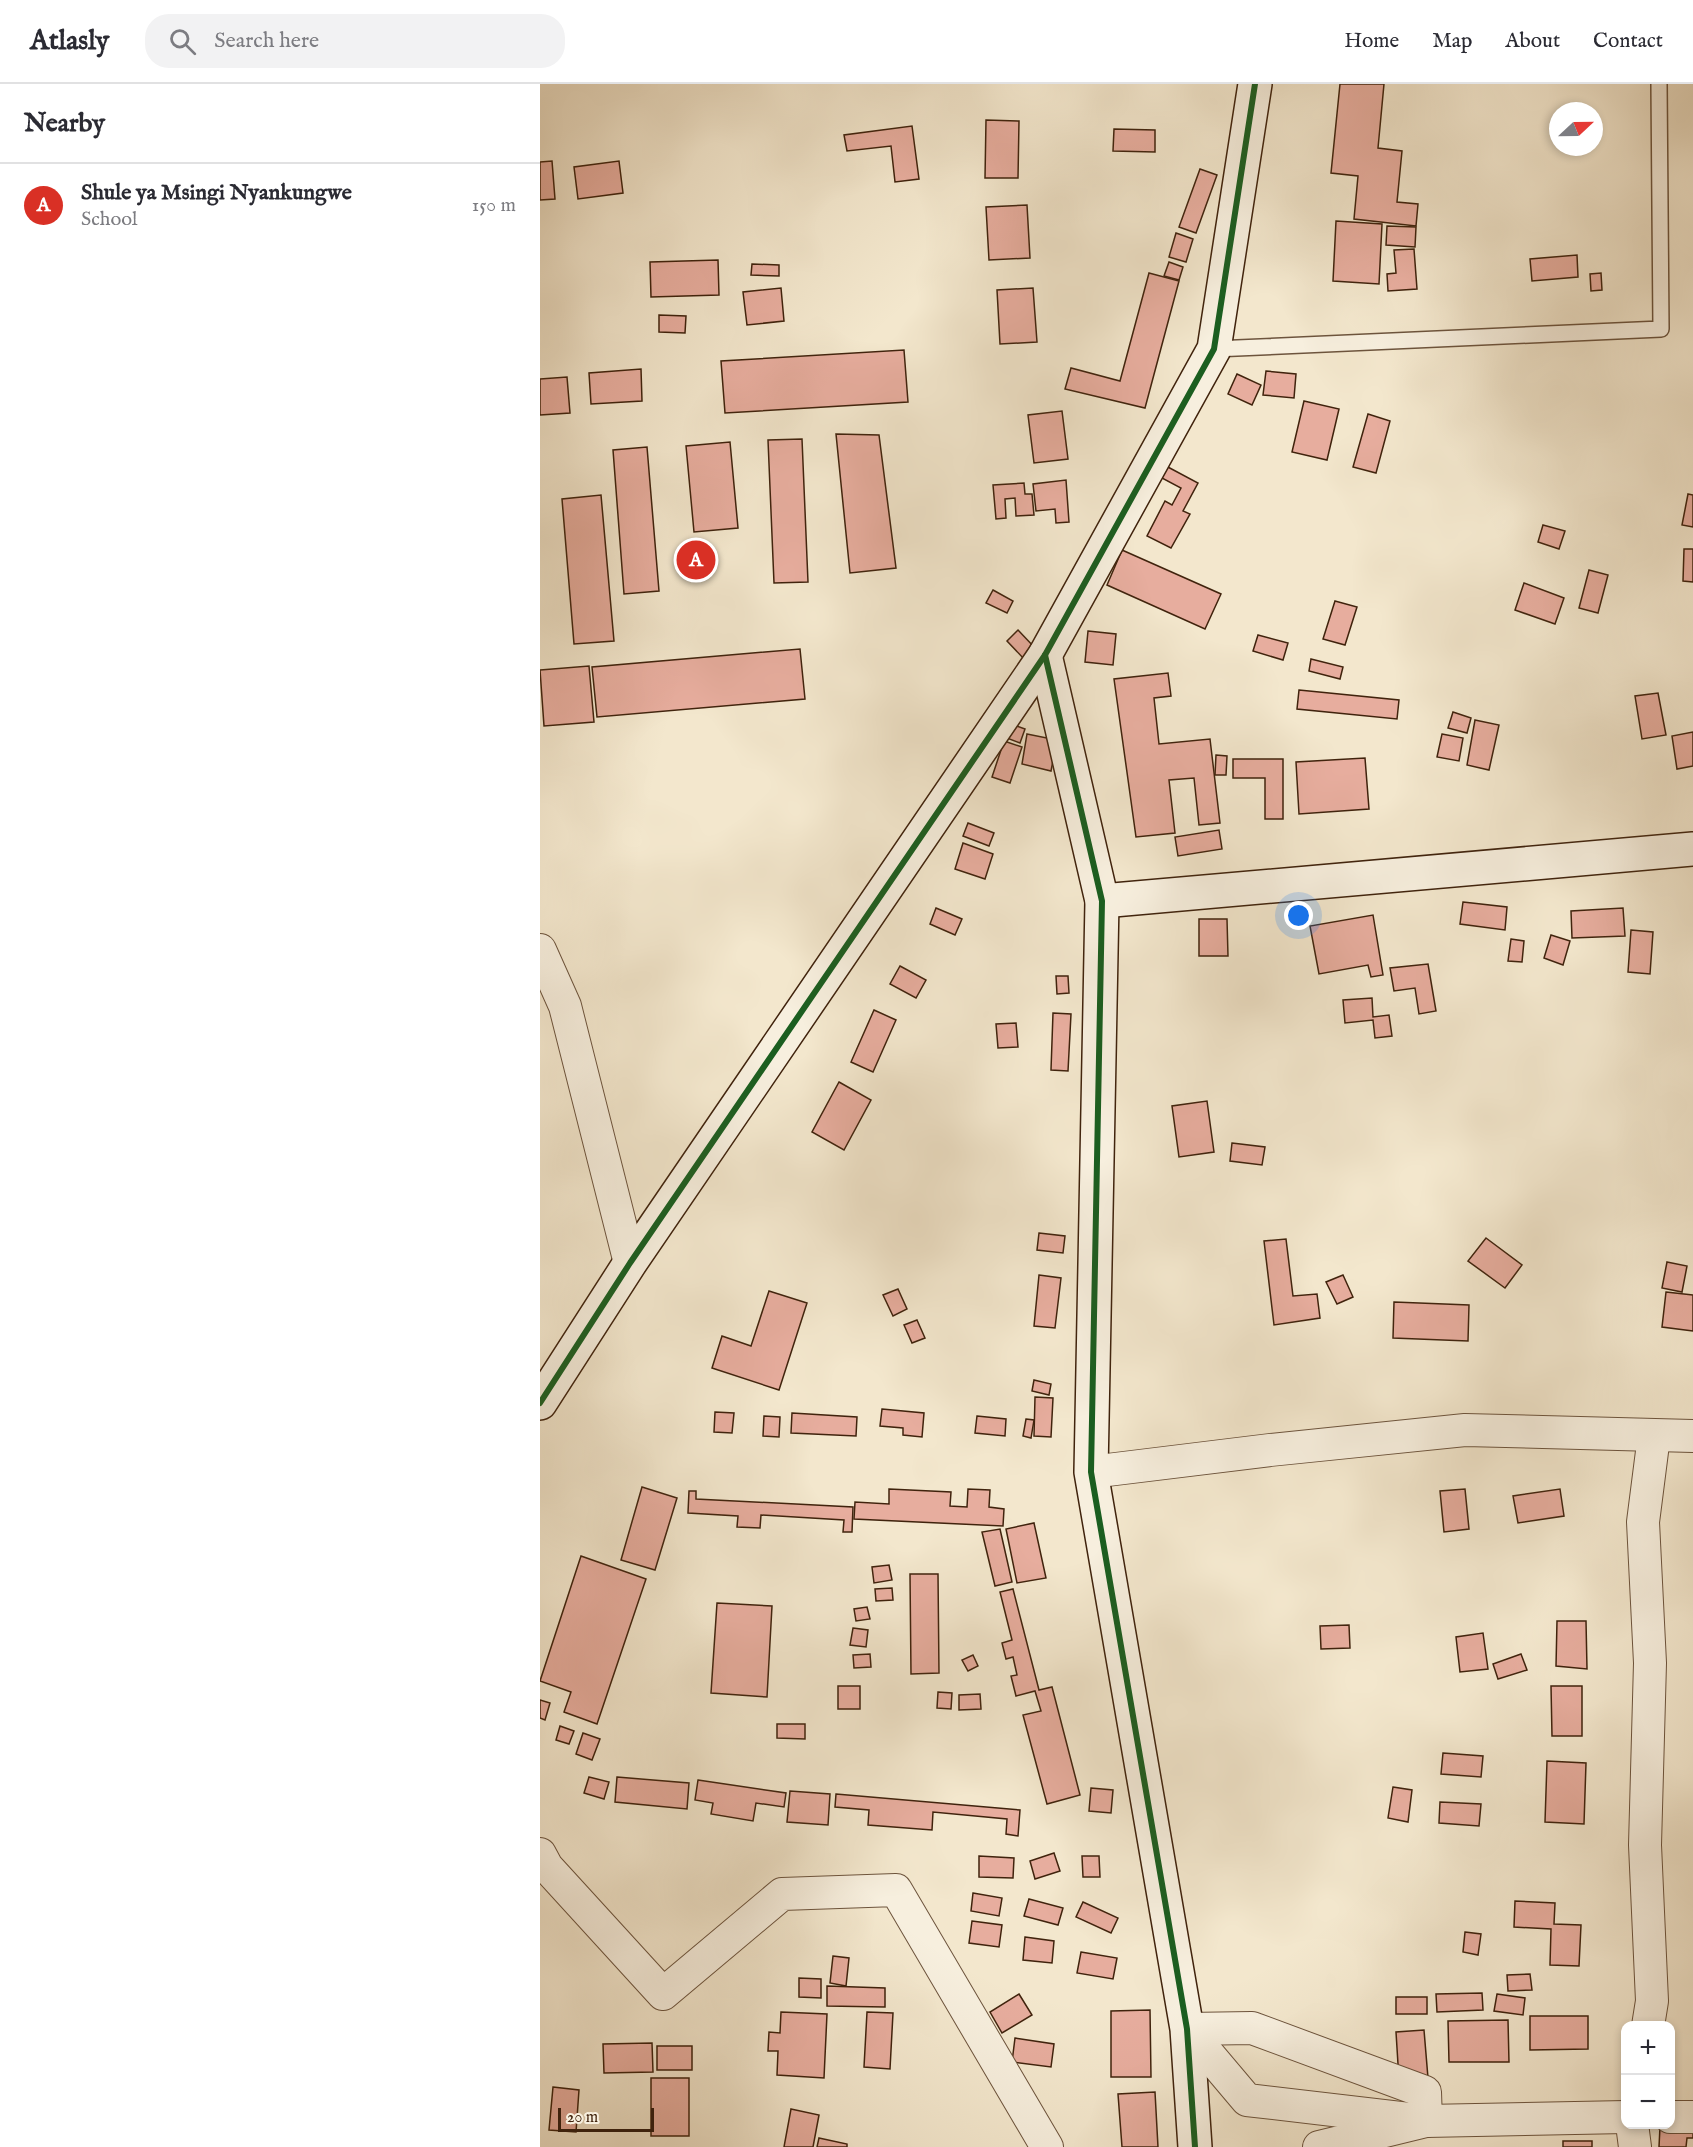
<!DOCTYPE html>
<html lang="en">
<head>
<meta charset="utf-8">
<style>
  :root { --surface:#fff; --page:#f2f2f3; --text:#2b2b33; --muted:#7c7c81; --line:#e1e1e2; --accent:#d93025 }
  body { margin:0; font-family:"IM FELL English",serif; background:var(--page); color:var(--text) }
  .controls { position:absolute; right:18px; bottom:18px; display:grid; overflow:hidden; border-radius:12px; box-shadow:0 3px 9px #0003 }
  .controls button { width:54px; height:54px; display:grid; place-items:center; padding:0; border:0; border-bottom:2px solid var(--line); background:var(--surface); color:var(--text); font:30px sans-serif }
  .compass { position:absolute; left:1009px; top:18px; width:54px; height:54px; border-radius:50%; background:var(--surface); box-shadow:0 3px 9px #0003; rotate:68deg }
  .scale { position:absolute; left:18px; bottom:15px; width:96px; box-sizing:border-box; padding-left:6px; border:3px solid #40230d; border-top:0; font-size:16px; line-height:21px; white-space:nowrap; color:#40230d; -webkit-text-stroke:4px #f7efde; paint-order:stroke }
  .you { position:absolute; left:759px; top:832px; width:21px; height:21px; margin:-15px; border:4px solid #fff; border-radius:50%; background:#1a73e8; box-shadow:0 0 0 9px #1a73e833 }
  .badge { display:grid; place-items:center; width:39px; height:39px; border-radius:50%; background:var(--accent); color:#fff; font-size:20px; font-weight:700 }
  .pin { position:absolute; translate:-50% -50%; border:3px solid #fff; box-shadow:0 2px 6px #0006 }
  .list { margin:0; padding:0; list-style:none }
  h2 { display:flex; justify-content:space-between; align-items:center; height:78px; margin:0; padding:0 24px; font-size:26px }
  h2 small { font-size:20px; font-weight:400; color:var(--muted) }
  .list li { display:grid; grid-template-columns:39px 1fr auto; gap:18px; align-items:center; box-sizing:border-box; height:84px; padding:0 24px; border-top:2px solid var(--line) }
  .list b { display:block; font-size:22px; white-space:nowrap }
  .list p { margin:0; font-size:20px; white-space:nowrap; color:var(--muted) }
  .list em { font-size:20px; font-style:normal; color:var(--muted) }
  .icon { flex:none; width:33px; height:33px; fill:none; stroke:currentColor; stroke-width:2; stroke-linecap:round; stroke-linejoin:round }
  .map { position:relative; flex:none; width:1153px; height:2063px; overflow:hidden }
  header { display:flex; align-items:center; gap:36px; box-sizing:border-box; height:84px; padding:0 30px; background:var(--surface); border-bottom:2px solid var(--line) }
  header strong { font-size:28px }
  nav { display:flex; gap:33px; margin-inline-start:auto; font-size:21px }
  .search { width:420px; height:54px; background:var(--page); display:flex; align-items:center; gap:15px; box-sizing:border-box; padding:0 21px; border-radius:24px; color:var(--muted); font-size:22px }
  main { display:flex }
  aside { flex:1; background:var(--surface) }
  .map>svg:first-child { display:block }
  .building { fill:#e7ad9e; stroke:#40230d; stroke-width:1.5 }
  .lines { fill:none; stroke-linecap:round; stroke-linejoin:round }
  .lane-casing { stroke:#6d543d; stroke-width:18 }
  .street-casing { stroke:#6d543d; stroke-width:34 }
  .secondary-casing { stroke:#40230d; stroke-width:36 }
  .lane { stroke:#f7efde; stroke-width:15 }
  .street { stroke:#f7efde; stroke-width:32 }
  .secondary { stroke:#f7efde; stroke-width:33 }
  .cycleway-casing { stroke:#f7efde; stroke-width:10 }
  .cycleway { stroke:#1b5e20; stroke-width:6 }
</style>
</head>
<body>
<header>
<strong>Atlasly</strong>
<div class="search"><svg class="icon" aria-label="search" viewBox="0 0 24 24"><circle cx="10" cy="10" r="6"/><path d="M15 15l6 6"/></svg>Search here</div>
<nav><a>Home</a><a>Map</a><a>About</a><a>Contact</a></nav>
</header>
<main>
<aside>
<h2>Nearby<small></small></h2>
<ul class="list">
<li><span class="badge">A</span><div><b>Shule ya Msingi Nyankungwe</b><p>School</p></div><em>150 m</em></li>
</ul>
</aside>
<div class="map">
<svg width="1153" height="2063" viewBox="0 0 1153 2063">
  <rect width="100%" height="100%" fill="#f3e7cd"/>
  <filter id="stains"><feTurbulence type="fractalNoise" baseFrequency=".00333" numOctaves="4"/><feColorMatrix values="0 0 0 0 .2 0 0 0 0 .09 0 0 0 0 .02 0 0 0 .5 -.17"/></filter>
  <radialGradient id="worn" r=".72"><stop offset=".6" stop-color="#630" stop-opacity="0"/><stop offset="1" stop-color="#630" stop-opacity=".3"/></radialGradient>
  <g class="building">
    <path d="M800 0H844L838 64 862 67 857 118 878 120 876 142 814 135 818 92 791 89Z"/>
    <path d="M446 36 479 37 478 94H445Z"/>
    <path d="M372 42 379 95 355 98 351 62 307 67 304 51Z"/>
    <path d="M574 45 615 46V68L573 67Z"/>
    <path d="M12 77 15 115 0 116V78Z"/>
    <path d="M79 77 83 109 38 115 34 83Z"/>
    <path d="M660 85 677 91 656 149 639 143Z"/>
    <path d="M487 121 490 174 449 176 446 123Z"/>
    <path d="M796 137 842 140 839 200 793 197Z"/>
    <path d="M847 142 876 143 875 163 846 161Z"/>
    <path d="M636 149 653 155 646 178 629 173Z"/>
    <path d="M874 165 877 205 848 207 847 190 856 189 854 166Z"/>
    <path d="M1037 171 1038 193 992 197 990 175Z"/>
    <path d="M178 176 179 211 111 213 110 178Z"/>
    <path d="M629 178 643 183 639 196 624 192Z"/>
    <path d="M212 180 239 181V192L211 191Z"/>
    <path d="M609 189 639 197 605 324 525 305 531 284 580 297Z"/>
    <path d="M1061 189 1062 206 1051 207 1050 190Z"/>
    <path d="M241 204 244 237 207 241 203 208Z"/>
    <path d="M493 204 497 258 460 260 457 206Z"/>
    <path d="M119 231 146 232 145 249 119 248Z"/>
    <path d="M364 266 368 318 185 329 181 277Z"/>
    <path d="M101 285 102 317 51 320 49 289Z"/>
    <path d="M726 287 756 290 754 314 723 311Z"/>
    <path d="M697 290 721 301 712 321 688 310Z"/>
    <path d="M27 293 30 329 0 331V295Z"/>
    <path d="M764 317 799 325 787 376 752 368Z"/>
    <path d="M522 327 528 375 494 379 488 331Z"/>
    <path d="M828 330 850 337 836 389 813 383Z"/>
    <path d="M296 350 339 351 356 484 310 489Z"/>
    <path d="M262 355 268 498 234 499 228 356Z"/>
    <path d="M190 358 198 444 154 448 146 362Z"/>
    <path d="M107 363 119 507 84 510 73 366Z"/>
    <path d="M626 382 658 399 643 427 650 430 631 464 607 452 625 417 632 421 641 404 620 393Z"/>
    <path d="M526 396 529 438 516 439 515 425 496 427 493 400Z"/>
    <path d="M484 399 485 410H492L494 431 476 432 475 414 465 415 466 434 456 435 453 401Z"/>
    <path d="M1148 410 1153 411V443L1142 441Z"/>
    <path d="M61 411 74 557 34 560 22 415Z"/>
    <path d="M1003 441 1025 447 1019 465 998 458Z"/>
    <path d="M1144 465H1153V498L1143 497Z"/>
    <path d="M582 466 681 510 665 545 567 501Z"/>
    <path d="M1049 486 1068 491 1058 529 1039 524Z"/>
    <path d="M984 499 1024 514 1015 540 975 526Z"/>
    <path d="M453 506 473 517 467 529 446 519Z"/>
    <path d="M795 517 817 523 805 561 783 555Z"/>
    <path d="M478 546 495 564 484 575 467 557Z"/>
    <path d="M548 547 576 550 573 581 545 578Z"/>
    <path d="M718 551 748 559 743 576 713 567Z"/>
    <path d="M260 565 265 615 57 633 52 583Z"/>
    <path d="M771 575 803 583 800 595 769 587Z"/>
    <path d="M49 582 54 638 4 642 0 586Z"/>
    <path d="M628 589 631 612 614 614 619 660 670 655 680 739 659 741 654 694 629 696 635 749 596 753 574 595Z"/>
    <path d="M759 606 859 616 857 635 757 625Z"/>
    <path d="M1118 609 1126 651 1102 655 1095 612Z"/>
    <path d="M913 628 931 634 927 649 908 644Z"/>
    <path d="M935 636 959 641 949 686 927 681Z"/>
    <path d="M463 637 485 645 480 659 459 651Z"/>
    <path d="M1153 648V682L1137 685 1132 652Z"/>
    <path d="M487 650 517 656 511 687 482 680Z"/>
    <path d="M902 650 923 654 919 677 897 673Z"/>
    <path d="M464 657 482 663 470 699 452 693Z"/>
    <path d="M676 671 687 672 686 691H675Z"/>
    <path d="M825 674 829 725 759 730 756 678Z"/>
    <path d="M693 675H743V735H725V694H693Z"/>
    <path d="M428 739 454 749 449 762 423 752Z"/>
    <path d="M679 746 682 765 638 772 635 753Z"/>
    <path d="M423 759 453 770 445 795 415 785Z"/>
    <path d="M923 818 967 823 965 846 920 840Z"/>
    <path d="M396 824 422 835 415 851 390 840Z"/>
    <path d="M1083 824 1085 852 1032 854 1031 827Z"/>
    <path d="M833 831 843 891 831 893 828 881 779 890 770 842Z"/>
    <path d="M659 835H687L688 872H659Z"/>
    <path d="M1091 846 1113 848 1110 890 1088 888Z"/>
    <path d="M1011 851 1030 857 1023 881 1004 874Z"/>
    <path d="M971 855 984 857 982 878 968 877Z"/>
    <path d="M888 880 896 927 879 930 875 904 854 907 850 884Z"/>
    <path d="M360 882 386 896 376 914 350 900Z"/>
    <path d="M516 892H528L529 909 517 910Z"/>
    <path d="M832 914 833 933 849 931 852 952 835 954 833 936 805 939 803 916Z"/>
    <path d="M334 926 356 936 333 988 311 978Z"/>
    <path d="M513 929 531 930 528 987 511 986Z"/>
    <path d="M476 939 478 963 458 964 456 940Z"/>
    <path d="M299 998 331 1016 304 1066 272 1048Z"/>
    <path d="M667 1017 674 1068 639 1073 632 1022Z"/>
    <path d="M692 1059 725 1063 722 1081 690 1077Z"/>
    <path d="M499 1149 525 1152 523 1169 497 1166Z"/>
    <path d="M946 1154 982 1181 965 1204 928 1177Z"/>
    <path d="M746 1155 753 1212 777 1210 780 1234 734 1241 724 1157Z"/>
    <path d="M1127 1178 1147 1182 1142 1208 1122 1204Z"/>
    <path d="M499 1191 521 1194 515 1244 494 1242Z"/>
    <path d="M803 1191 813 1213 797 1220 786 1198Z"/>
    <path d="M358 1205 367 1225 353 1232 343 1211Z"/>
    <path d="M229 1207 267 1219 239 1306 172 1284 182 1252 211 1262Z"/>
    <path d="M1126 1208 1153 1211V1247L1122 1243Z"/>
    <path d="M854 1218 929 1221 928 1257 853 1254Z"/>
    <path d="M377 1236 385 1254 372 1259 364 1241Z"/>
    <path d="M494 1296 511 1300 509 1311 492 1307Z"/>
    <path d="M495 1313 513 1314 511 1353 494 1352Z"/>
    <path d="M342 1325 384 1329 382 1353 363 1351V1344L340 1342Z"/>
    <path d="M175 1328 194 1329 192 1349 174 1348Z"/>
    <path d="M252 1329 317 1333 316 1352 251 1349Z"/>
    <path d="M224 1332 240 1333 239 1353 223 1352Z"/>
    <path d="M437 1332 466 1335 465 1352 435 1349Z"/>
    <path d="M486 1335 494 1336 491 1354 483 1352Z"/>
    <path d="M102 1403 137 1414 115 1486 81 1476Z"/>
    <path d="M349 1405 411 1408 410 1422 427 1423 428 1405 450 1406 449 1423 464 1425 463 1442 314 1435 315 1418 349 1420Z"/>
    <path d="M925 1405 929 1445 904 1448 900 1407Z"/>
    <path d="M1020 1405 1024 1432 978 1439 973 1412Z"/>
    <path d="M149 1407H156V1415L313 1423 312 1448H303L304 1436 221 1431 220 1444 197 1443 198 1432 148 1429Z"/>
    <path d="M494 1439 506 1494 477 1499 466 1445Z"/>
    <path d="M460 1445 472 1498 455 1502 442 1448Z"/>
    <path d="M41 1472 106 1495 57 1640 24 1628 31 1608 0 1597Z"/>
    <path d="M349 1481 352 1496 334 1499 332 1483Z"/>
    <path d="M370 1490H398L399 1589 371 1590Z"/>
    <path d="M352 1504 353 1516 336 1517 335 1505Z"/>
    <path d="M473 1505 499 1606 512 1603 540 1711 507 1720 483 1631 501 1627 495 1607 476 1612 471 1592 477 1591 473 1573 466 1575 462 1559 472 1556 460 1508Z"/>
    <path d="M177 1519 232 1522 227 1613 171 1609Z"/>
    <path d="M327 1523 330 1535 316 1537 314 1525Z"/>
    <path d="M1017 1537H1046L1047 1585 1016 1582Z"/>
    <path d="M809 1541 810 1564 781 1565 780 1542Z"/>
    <path d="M313 1544 328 1546 326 1563 310 1561Z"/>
    <path d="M943 1549 948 1585 920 1588 916 1553Z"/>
    <path d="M330 1570 331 1583 314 1584 313 1571Z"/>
    <path d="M981 1570 987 1586 958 1595 953 1580Z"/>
    <path d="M433 1571 438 1582 428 1587 422 1576Z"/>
    <rect x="298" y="1602" width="22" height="23"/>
    <path d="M1011 1602H1042V1652H1012Z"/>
    <path d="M398 1608 412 1609 411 1625 397 1624Z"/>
    <path d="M440 1610 441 1625 419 1626V1611Z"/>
    <path d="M0 1616 10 1619 5 1636 0 1634Z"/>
    <path d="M237 1640H265V1655L237 1654Z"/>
    <path d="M20 1642 34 1647 29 1660 16 1656Z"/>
    <path d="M43 1649 60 1655 52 1676 36 1670Z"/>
    <path d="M903 1669 943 1672 941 1693 901 1690Z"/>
    <path d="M1007 1677 1046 1679 1044 1740 1005 1738Z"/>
    <path d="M49 1693 69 1698 64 1715 44 1709Z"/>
    <path d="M77 1693 149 1699 147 1725 75 1718Z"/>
    <path d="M158 1696 246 1709 244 1723 216 1719 213 1737 171 1730 173 1719 155 1716Z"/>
    <path d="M853 1703 872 1706 868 1738 848 1734Z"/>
    <path d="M551 1704 573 1706 571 1729 549 1727Z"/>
    <path d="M250 1707 290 1710 288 1741 247 1738Z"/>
    <path d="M296 1710 480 1726 478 1752 466 1750 467 1735 393 1728 392 1746 328 1741 329 1726 295 1723Z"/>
    <path d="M900 1718 941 1720 939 1742 899 1739Z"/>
    <path d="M514 1769 520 1787 495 1795 490 1777Z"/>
    <path d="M439 1772 474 1774 473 1794 439 1793Z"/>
    <path d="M542 1772H559L560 1793H543Z"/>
    <path d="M433 1809 462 1814 459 1832 431 1827Z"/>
    <path d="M489 1815 523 1824 518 1841 484 1832Z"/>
    <path d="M975 1817 1015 1819 1014 1840 1041 1841 1039 1882 1010 1881 1011 1845 974 1843Z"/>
    <path d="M543 1818 578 1834 571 1849 536 1833Z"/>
    <path d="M432 1837 462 1841 459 1863 429 1859Z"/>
    <path d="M925 1848 941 1850 938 1871 923 1868Z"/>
    <path d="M485 1853 514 1857 512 1879 483 1876Z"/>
    <path d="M541 1868 577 1874 573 1895 537 1889Z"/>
    <path d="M293 1872 309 1874 306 1902 290 1899Z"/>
    <path d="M990 1890 992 1906 968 1907 967 1891Z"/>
    <path d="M259 1894 281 1895V1914L259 1913Z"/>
    <path d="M287 1902 345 1904V1923L287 1922Z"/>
    <path d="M942 1909 943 1926 897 1928 896 1910Z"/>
    <path d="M479 1910 492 1931 462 1949 450 1928Z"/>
    <path d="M957 1910 985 1914 983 1931 954 1927Z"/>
    <rect x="856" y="1913" width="31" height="17"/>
    <path d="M610 1926 611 1993H571V1927Z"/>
    <path d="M241 1928 287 1930 284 1994 237 1991 238 1967H228L229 1948 240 1949Z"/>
    <path d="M327 1928 353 1929 350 1985 324 1983Z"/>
    <path d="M990 1932H1048V1965L990 1966Z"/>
    <path d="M968 1936 969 1978H909L908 1937Z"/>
    <path d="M884 1946 888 1994 859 1996 856 1948Z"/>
    <path d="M475 1954 514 1960 511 1983 472 1978Z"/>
    <path d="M112 1959 113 1988 64 1989 63 1960Z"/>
    <rect x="117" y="1962" width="35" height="24"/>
    <rect x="111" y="1994" width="38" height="58"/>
    <path d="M13 2003 39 2006 36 2048 9 2046Z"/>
    <path d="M615 2008 618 2063H582L578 2010Z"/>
    <path d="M251 2025 279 2031 273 2063H244Z"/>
    <path d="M1153 2038V2054H1147L1146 2063H1119L1120 2043Z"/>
    <path d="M279 2054 307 2060V2063H277Z"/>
    <rect x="1023" y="2057" width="29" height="6"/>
  </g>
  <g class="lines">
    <defs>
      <path id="lane" d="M674 265 1121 245 1119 0"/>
      <g id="street">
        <path d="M0 866 25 922 90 1179"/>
        <path d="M551 1388 730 1366 925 1346 1153 1352"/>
        <path d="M0 1770 7 1783 123 1910 242 1810 356 1806 507 2063"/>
        <path d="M1108 1942 1112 1917 1105 1761 1110 1579 1103 1438 1114 1352"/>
        <path d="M647 1945 707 2016 886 2037 1086 2033"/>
        <path d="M647 1945 712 1944 885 2008 886 2037 779 2063"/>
        <path d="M1130 2033H1153"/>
        <path d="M1092 2040 1095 2063"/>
      </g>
      <g id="secondary">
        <path d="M505 571 562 817 551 1388 647 1945 655 2063"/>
        <path d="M562 817 1153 765"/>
        <path d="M0 1319 90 1179 505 571 674 265 715 0"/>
      </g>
    </defs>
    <use href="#lane" class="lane-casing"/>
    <use href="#street" class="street-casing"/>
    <use href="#secondary" class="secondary-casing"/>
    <use href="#lane" class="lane"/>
    <use href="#street" class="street"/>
    <use href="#secondary" class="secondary"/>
    <defs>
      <g id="cycleway">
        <path d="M505 571 562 817 551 1388 647 1945 655 2063"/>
        <path d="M0 1319 90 1179 505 571 674 265 715 0"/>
      </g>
    </defs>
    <use href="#cycleway" class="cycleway-casing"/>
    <use href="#cycleway" class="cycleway"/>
  </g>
  <rect width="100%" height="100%" filter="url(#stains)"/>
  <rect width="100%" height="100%" fill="url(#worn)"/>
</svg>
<div class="controls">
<button>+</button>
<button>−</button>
</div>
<svg class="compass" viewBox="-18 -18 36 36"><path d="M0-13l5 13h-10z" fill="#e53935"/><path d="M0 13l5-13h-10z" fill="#7c7c81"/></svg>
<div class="scale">20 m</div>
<div class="you"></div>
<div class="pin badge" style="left:156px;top:476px">A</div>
</div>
</main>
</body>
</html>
